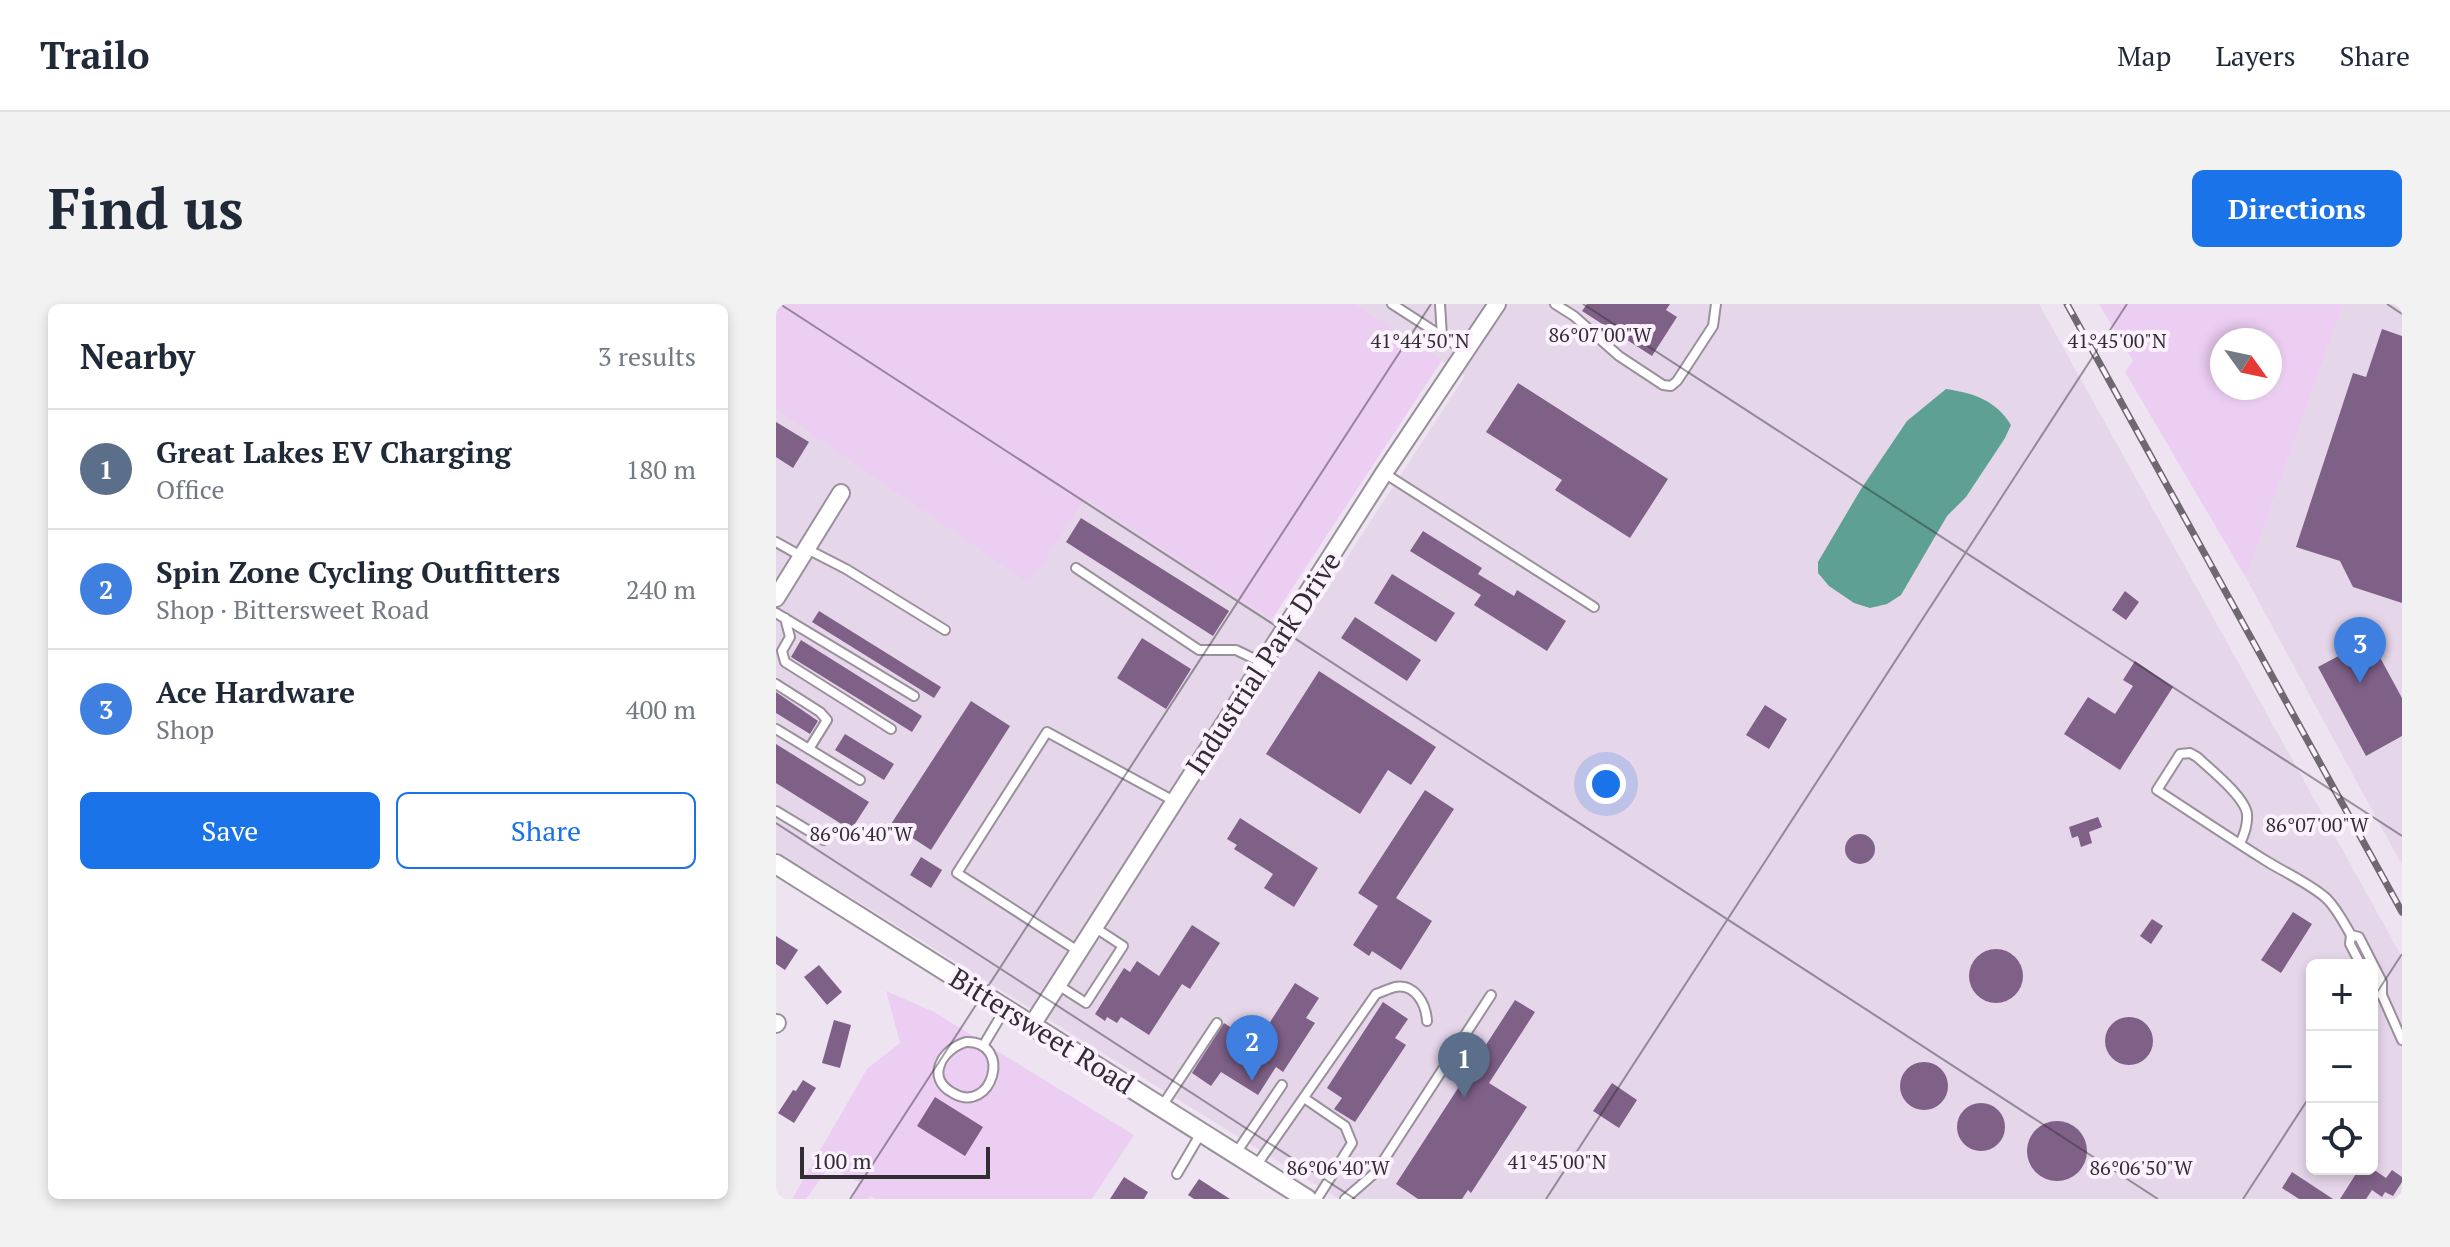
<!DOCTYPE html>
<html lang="en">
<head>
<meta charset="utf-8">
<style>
  :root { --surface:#fff; --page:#f2f2f3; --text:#1f2937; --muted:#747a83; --line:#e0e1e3; --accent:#1a73e8 }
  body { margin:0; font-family:"PT Serif",serif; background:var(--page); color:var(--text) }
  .controls { position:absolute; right:24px; bottom:24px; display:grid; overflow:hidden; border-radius:12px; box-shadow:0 4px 12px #0003 }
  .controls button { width:72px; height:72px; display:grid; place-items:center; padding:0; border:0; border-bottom:2px solid var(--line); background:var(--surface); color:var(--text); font:40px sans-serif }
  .compass { position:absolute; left:1434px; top:24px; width:72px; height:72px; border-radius:50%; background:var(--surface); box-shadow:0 4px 12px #0003; rotate:123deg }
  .scale { position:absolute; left:24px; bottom:20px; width:190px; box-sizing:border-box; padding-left:8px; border:4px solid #312d32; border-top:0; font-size:22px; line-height:28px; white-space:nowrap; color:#312d32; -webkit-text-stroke:6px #fcf1fe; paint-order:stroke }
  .you { position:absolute; left:830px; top:480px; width:28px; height:28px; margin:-20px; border:6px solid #fff; border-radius:50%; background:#1a73e8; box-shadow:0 0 0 12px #1a73e833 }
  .badge { display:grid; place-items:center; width:52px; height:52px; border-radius:50%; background:var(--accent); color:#fff; font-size:26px; font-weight:700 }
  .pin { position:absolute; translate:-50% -66px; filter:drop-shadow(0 2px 4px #0008) }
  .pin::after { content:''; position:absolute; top:42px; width:28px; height:24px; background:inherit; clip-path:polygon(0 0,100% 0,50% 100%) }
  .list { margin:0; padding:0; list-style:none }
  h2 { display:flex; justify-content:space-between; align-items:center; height:104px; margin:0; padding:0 32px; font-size:34px }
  h2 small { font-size:26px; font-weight:400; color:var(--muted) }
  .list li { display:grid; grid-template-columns:52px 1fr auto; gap:24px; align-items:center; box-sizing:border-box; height:120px; padding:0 32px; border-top:2px solid var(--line) }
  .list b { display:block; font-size:30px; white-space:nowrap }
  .list p { margin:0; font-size:26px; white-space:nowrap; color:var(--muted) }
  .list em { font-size:26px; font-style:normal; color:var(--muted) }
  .actions { display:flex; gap:16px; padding:24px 32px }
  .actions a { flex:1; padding:18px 0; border:2px solid var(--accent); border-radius:12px; text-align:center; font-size:28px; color:var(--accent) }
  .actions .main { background:var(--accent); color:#fff }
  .icon { flex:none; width:44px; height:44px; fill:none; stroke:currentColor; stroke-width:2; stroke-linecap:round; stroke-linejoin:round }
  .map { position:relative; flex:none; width:1626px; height:895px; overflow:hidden; border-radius:12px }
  header { display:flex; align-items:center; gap:48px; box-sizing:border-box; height:112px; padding:0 40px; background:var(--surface); border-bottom:2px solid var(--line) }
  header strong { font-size:38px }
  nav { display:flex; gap:44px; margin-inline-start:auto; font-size:28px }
  .intro { display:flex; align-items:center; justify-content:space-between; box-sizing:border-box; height:192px; padding:0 48px }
  h1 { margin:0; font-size:56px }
  .button { padding:20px 36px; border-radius:12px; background:var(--accent); color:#fff; font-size:28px; font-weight:700 }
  main { display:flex; gap:48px; padding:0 48px }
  aside { flex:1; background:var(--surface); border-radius:12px; box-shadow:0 4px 12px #0003 }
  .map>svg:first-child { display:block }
  .built { fill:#e5d6e9; fill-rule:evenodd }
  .green { fill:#eccef3; fill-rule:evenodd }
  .water { fill:#5ea093 }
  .building { fill:#7f6087 }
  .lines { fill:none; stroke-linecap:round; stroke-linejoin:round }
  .service-casing { stroke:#9a909c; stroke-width:12 }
  .minor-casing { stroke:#9a909c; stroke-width:20 }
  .tertiary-casing { stroke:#9a909c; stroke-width:22 }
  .service { stroke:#fff; stroke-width:8 }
  .minor { stroke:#fff; stroke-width:16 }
  .tertiary { stroke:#fff; stroke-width:18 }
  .rail-casing { stroke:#6e6870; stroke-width:7 }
  .rail { stroke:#fcf1fe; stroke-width:4; stroke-dasharray:12; stroke-linecap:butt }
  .ticks { fill:none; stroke:#312d32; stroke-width:2; stroke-opacity:0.45 }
  .labels { text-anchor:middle; stroke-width:8; stroke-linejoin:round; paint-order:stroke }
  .street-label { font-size:28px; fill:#312d32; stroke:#fcf1fe }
  .ticks-label { font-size:20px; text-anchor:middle; fill:#312d32; stroke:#fcf1fe; stroke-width:8; stroke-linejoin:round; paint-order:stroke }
</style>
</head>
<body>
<header>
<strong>Trailo</strong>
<nav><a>Map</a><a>Layers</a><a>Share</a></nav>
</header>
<div class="intro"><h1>Find us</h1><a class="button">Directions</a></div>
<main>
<aside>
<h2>Nearby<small>3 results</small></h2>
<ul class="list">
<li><span class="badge" style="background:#5c6f8a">1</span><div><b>Great Lakes EV Charging</b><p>Office</p></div><em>180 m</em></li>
<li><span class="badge" style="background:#3f7fe0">2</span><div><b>Spin Zone Cycling Outfitters</b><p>Shop · Bittersweet Road</p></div><em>240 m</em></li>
<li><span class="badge" style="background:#3f7fe0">3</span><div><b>Ace Hardware</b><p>Shop</p></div><em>400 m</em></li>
</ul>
<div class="actions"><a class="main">Save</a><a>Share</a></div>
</aside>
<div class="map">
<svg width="1626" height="895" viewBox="0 0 1626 895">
  <rect width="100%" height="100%" fill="#eee3f1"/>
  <g class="built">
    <path d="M579 0H1263L1626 653V895H563L0 547V106L254 279 309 195 521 331 689 72ZM1536 661H1596V865H1536Z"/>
    <path d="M1567 0H1626V561L1470 274Z"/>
  </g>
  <g class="green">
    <path d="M0 0H579L666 56 496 315 309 195 254 280 0 106Z"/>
    <path d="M1323 0H1567L1470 274 1349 68 1357 57ZM1494 36V84H1446V36Z"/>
    <path d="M110 687 158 708 358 831 316 895H99L94 892 92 895H76L83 878 53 863 30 895H16L91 765 124 739Z"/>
  </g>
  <path class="water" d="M1170 85C1197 89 1220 96 1235 121L1229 134 1190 193 1171 212 1125 291 1111 300 1094 304 1078 299 1053 282 1042 269V258L1085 185 1131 117Z"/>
  <g class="building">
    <path d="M811 0H894L890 6 901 13 876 52 806 7Z"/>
    <path d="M1606 25 1626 32V299L1577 283 1564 257 1520 243 1577 69 1590 73Z"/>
    <path d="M742 79 892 175 854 234 779 186 786 176 710 128Z"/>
    <path d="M0 118 33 138 17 164 0 153Z"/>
    <path d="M305 214 453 307 437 332 290 238Z"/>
    <path d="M647 227 706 264 702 270 738 292 741 286 790 317 771 347 698 301 705 291 634 247Z"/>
    <path d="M616 270 679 309 660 338 598 299Z"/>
    <path d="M1349 287 1363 298 1350 316 1336 306Z"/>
    <path d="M43 307 165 383 158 394 36 318Z"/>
    <path d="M579 313 645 356 631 377 565 334Z"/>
    <path d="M366 334 415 365 390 405 341 374Z"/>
    <path d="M1594 335 1626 394V432L1590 452 1542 363Z"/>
    <path d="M25 336 146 412 136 428 15 353Z"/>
    <path d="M1359 357 1397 383 1344 466 1288 430 1312 393 1339 410 1357 382 1347 376Z"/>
    <path d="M543 367 660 443 635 481 612 466 584 510 490 450Z"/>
    <path d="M0 388 42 417 34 430 0 409Z"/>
    <path d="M195 397 234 422 155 546 115 520Z"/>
    <path d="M989 401 1011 415 993 445 970 431Z"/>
    <path d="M69 430 118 460 108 476 59 446Z"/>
    <path d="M0 440 93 498 75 526 0 479Z"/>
    <path d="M649 486 678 505 620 594 656 617 625 666 596 647 593 652 577 641 602 602 582 589Z"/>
    <path d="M1322 513 1326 523 1313 528 1316 539 1305 543 1302 532 1296 534 1293 523Z"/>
    <path d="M464 514 542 564 518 603 488 584 497 570 458 545 461 541 451 535Z"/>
    <circle cx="1084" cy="545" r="15"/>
    <path d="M145 553 166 566 155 584 134 571Z"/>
    <path d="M1517 608 1536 620 1505 669 1485 656Z"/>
    <path d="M1376 615 1387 622 1375 640 1364 632Z"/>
    <path d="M416 621 444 639 414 685 406 680 373 731 345 713 341 719 331 713 329 717 319 710 348 664 354 668 361 657 383 672Z"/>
    <path d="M0 632 22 646 9 666 0 660Z"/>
    <circle cx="1220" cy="672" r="27"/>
    <path d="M43 661 66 688 51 701 28 673Z"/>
    <path d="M519 679 543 694 530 714 539 719 507 768 500 763 482 791 445 768 435 782 416 769 448 719 480 740Z"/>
    <path d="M739 696 759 708 713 779 751 803 695 889 692 886 686 895H642L620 880Z"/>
    <path d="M607 698 632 715 619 734 630 741 579 818 558 805 566 794 551 784Z"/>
    <circle cx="1353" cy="737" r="24"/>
    <path d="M58 716 75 721 64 764 46 759Z"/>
    <circle cx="1148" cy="782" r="24"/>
    <path d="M27 776 40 784 18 819 2 809 17 786 20 787Z"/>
    <path d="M836 779 861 796 843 824 817 807Z"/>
    <path d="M159 793 207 823 189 852 141 822Z"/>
    <circle cx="1205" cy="823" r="24"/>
    <circle cx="1281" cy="847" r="30"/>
    <path d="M1583 865H1597L1610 874 1616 866 1626 873V878L1617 892 1609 888 1606 893 1596 886 1590 895H1564Z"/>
    <path d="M1516 868 1557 895H1523L1506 884Z"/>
    <path d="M348 873 372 888 368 895H334Z"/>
    <path d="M423 875 454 895H418L412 891Z"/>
  </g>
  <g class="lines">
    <defs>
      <g id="service">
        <path d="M616 0 689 47"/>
        <path d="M664 0 666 32"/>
        <path d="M779 0 798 12 843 52 887 81 895 82 901 77 937 22 940 0"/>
        <path d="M608 169 818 303"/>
        <path d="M0 238 25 252"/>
        <path d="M31 245 70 265 169 326"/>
        <path d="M300 264 423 346H460L487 359"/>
        <path d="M0 309 138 392"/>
        <path d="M9 314 14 333 6 347 9 358 115 425"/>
        <path d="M0 380 44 408 51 416 33 445"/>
        <path d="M0 425 84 476"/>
        <path d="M0 507 48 536"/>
        <path d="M1464 540C1468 530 1472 521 1471 510 1469 493 1434 465 1421 453L1414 449 1404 450 1381 486C1418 510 1455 535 1492 558 1510 569 1536 581 1551 595 1561 605 1568 619 1575 631L1583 633 1606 678V691"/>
        <path d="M1575 631 1574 640 1585 661"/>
        <path d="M302 647 181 569 271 428 398 497"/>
        <path d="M282 681 310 699 347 642 318 623"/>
        <path d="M1596 683 1606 691 1626 736"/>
        <path d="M190 738C238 737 216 812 177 789 149 774 166 745 190 738Z"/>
        <path d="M207 742 229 705"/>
        <path d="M528 794 569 822 576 839 541 895"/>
        <path d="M386 802 441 719"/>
        <path d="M460 849 506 781"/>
        <path d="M480 862 600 690C606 688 612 685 619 683 639 679 650 700 651 717"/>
        <path d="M401 870 425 829"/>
        <path d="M569 895 600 868 715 691"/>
      </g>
      <g id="minor">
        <path d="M0 294 65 189"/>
        <path d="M0 720 1 719"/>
        <path d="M256 721 608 169 721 0"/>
      </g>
      <path id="tertiary" d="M0 560 531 895"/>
    </defs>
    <use href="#service" class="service-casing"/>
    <use href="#minor" class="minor-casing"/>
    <use href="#tertiary" class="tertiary-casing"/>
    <use href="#service" class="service"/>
    <use href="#minor" class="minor"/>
    <use href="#tertiary" class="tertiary"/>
    <defs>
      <path id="rail" d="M1291 0 1626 608"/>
    </defs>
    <use href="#rail" class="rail-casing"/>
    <use href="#rail" class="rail"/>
  </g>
  <path class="ticks" d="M4 0 1382 895M807 0 1626 532M1611 0 1626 10M0 519 579 895M1596 696 1626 650M74 895 655 0M770 895 1351 0M1467 895 1536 789"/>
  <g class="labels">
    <g class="street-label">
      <text transform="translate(487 359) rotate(-57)" y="10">Industrial Park Drive</text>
      <text transform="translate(266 727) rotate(32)" y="10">Bittersweet Road</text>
    </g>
  </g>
  <g class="ticks-label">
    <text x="824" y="38">86°07'00"W</text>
    <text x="644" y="44">41°44'50"N</text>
    <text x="1341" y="44">41°45'00"N</text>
    <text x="1541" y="528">86°07'00"W</text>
    <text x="85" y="537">86°06'40"W</text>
    <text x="781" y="865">41°45'00"N</text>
    <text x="562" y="871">86°06'40"W</text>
    <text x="1365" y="871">86°06'50"W</text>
  </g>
</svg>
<div class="controls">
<button>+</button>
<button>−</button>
<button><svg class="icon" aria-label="locate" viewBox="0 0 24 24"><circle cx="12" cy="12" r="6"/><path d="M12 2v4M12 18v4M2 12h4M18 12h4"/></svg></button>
</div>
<svg class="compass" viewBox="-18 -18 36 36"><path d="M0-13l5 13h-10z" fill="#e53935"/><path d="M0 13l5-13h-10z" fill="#747a83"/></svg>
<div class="scale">100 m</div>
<div class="you"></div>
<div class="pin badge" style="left:688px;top:794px;background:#5c6f8a">1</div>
<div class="pin badge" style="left:476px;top:777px;background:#3f7fe0">2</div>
<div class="pin badge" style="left:1584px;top:379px;background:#3f7fe0">3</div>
</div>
</main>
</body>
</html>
